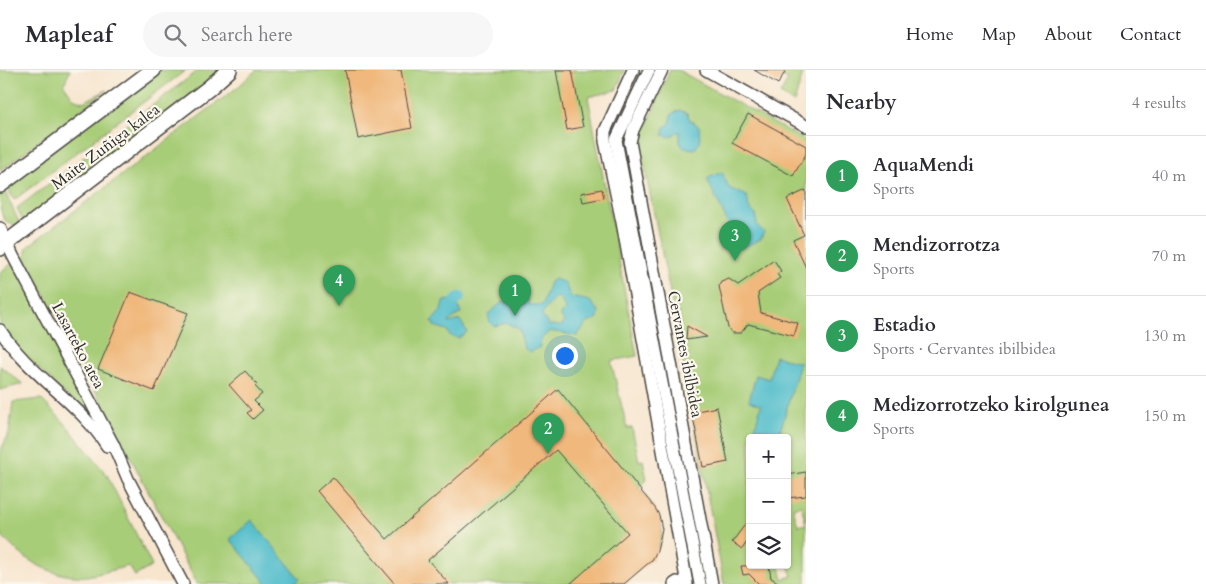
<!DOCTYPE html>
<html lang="en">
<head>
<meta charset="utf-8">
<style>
  :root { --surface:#fff; --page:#f7f7f7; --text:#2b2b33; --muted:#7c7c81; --line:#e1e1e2; --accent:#b5179e }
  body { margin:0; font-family:Cardo,serif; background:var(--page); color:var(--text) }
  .controls { position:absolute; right:15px; bottom:15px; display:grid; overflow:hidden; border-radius:5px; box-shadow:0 1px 4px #0004 }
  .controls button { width:45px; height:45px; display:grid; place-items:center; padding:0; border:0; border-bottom:1px solid var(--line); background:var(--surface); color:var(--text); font:25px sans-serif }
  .you { position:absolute; left:564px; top:285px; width:18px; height:18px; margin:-12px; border:4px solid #fff; border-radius:50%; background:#1a73e8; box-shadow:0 0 0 8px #1a73e833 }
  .badge { display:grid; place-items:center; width:32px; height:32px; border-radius:50%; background:var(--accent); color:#fff; font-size:16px; font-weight:700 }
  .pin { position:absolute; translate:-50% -41px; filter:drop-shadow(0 1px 2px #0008) }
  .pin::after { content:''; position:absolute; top:26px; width:18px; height:15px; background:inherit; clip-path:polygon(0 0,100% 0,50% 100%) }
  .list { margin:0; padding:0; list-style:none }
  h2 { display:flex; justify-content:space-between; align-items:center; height:65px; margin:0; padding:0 20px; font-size:21px }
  h2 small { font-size:16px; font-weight:400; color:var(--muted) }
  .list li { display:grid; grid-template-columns:32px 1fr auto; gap:15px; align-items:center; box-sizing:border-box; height:80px; padding:0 20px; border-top:1px solid var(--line) }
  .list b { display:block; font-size:19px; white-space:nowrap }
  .list p { margin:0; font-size:16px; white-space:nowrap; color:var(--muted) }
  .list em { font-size:16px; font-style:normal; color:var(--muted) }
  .icon { flex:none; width:28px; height:28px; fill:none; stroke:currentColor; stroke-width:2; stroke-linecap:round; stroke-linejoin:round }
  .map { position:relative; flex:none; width:806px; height:514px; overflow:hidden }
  header { display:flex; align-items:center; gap:30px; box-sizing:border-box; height:70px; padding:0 25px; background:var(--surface); border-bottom:1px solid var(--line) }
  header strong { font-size:24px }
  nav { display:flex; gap:28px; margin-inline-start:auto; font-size:18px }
  .search { width:350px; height:45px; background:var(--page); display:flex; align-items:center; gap:12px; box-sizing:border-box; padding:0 18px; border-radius:28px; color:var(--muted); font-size:19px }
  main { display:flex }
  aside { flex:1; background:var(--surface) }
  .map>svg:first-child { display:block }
  .green { fill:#a8cd78; stroke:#6a7c52; fill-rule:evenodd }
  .water { fill:#51bdcb; stroke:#3e747b; fill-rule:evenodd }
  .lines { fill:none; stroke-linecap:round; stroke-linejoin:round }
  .canal { stroke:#51bdcb; stroke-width:11 }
  .building { fill:#f0b87b }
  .minor-casing { stroke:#4a4743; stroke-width:14 }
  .major-casing { stroke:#4a4743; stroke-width:18 }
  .minor { stroke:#fff; stroke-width:11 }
  .major { stroke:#fff; stroke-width:15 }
  .labels { text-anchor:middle; stroke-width:4.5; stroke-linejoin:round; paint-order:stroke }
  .street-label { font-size:16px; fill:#2b2b2b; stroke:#fbf7ec }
</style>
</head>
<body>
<header>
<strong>Mapleaf</strong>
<div class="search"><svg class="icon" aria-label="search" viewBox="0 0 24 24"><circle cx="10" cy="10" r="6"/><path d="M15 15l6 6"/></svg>Search here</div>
<nav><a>Home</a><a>Map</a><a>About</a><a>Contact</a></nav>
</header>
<main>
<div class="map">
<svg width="806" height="514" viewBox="0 0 806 514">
  <rect width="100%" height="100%" fill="#fbf7ec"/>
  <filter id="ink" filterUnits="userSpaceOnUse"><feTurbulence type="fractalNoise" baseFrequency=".02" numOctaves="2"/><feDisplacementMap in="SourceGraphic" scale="10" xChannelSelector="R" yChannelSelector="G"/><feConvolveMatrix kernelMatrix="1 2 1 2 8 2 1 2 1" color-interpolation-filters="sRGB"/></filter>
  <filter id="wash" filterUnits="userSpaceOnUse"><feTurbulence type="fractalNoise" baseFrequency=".0096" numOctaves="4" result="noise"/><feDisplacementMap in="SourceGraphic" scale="20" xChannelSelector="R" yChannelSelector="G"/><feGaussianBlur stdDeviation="1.12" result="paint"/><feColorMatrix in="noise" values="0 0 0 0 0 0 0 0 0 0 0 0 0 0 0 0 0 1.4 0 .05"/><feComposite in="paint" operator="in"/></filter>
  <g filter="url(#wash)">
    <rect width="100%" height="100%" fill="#f7e5ce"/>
    <g class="green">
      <path d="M0 0H70L64 15 73 28 83 32 107 20 0 101Z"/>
      <path d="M159 0H186L14 130 6 115Z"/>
      <path d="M199 0H224L24 153 17 138Z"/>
      <path d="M256 0H625L616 20 588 27 637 286 611 291 627 358H632L639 391 643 390 647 410 639 418C678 463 664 479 624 514H197L25 187 27 177 239 16Z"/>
      <path d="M670 0H678L806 71V454L801 435 793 438 798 456 806 454V514H724L677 262C682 252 682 244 673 237L641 80V70ZM750 368H787V492L792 506 783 509 779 495H750Z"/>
      <path d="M786 0H804L794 33 780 24 788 10 782 7Z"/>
      <path d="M3 118 21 156C0 155 0 142 0 121Z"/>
      <path d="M13 193 95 348 93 351 18 279 0 254V202Z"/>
      <path d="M0 296 23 314 0 320Z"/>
      <path d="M41 329 64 352 107 405 152 496 135 506 129 496C115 499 101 504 87 506 53 509 20 489 0 463V382L9 363 13 332Z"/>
    </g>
    <g class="water">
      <path d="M679 40 687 43 690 50 699 56 700 72 695 79 684 78 680 73V62H677L671 67 663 65 664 58 670 53 671 45Z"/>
      <path d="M722 102 729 118 747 126 749 138 756 145 757 155 764 162 761 169 740 179 707 109Z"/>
      <path d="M554 209 564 212 571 227 590 231 599 242 598 248 586 254 577 266 550 261 542 268 539 278 530 282 524 278 519 259 507 253 494 256 490 253 488 244 504 231 509 232 513 229 519 230 525 227 529 230 528 235H542L550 212ZM556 227 560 228 566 240 560 244 564 251 562 256 549 255 542 246 543 242Z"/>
      <path d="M447 230 457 233 461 243 449 251V253L460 250 467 262 459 268 450 266 447 260 434 256 432 251 441 241 443 232Z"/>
      <path d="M775 286 800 293 779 365 755 358 761 335 749 331 756 305 769 309Z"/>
      <path d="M252 450 300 509 294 514H267L230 469Z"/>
    </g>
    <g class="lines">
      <path class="canal" d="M455 232 460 227"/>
    </g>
    <g id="blocks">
      <g class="building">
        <path d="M345 0H401L412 58 358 69Z"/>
        <path d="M556 0H572L583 57 567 60Z"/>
        <path d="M754 0H786L778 14Z"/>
        <path d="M748 44 806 76V84L793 106 732 73Z"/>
        <path d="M602 119 604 128 583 132 581 123Z"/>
        <path d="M806 120V198L793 170 804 165 787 129Z"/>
        <path d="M774 190 781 201 777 204 780 208 758 223 761 243 798 253 794 266 748 254 741 263H732L728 258 723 235 719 216 721 212 729 209 738 215Z"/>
        <path d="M130 222 188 243 154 321 98 299Z"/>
        <path d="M687 256 707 267 686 270Z"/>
        <path d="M245 301 257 314 255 316 262 324 254 331 263 340 253 349 247 343 251 340 229 315Z"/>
        <path d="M558 319 655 438 659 445 662 459 657 481 652 490 624 514H570L628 463 556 380 428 490 449 514H395L317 421 333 407 387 469Z"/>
        <path d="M717 337 728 392 703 397 692 342Z"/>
        <path d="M806 402V426L787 428V405Z"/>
        <path d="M750 448V468L742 479 732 472Z"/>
        <path d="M769 495 771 508 781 514H759L749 504 743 505 741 496Z"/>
      </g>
    </g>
  </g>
  <g filter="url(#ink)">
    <use href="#blocks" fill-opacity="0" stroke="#4a4743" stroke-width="1"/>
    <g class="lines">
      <defs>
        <g id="minor">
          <path d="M633 0 605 61V71L622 152 687 514"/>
          <path d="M649 0 616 70 700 514"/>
          <path d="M662 0 633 60 630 72 712 514"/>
          <path d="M706 0 806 56"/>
          <path d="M0 158 13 186 113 374 128 409 183 514"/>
          <path d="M0 260C29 305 78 331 107 376"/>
          <path d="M674 514 677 512V514"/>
        </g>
        <g id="major">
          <path d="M0 115 153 0"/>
          <path d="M0 178 209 18 229 0"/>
        </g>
      </defs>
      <use href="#minor" class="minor-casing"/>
      <use href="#major" class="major-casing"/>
      <use href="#minor" class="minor"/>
      <use href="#major" class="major"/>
    </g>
  </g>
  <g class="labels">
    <g class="street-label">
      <text transform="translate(105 76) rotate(-37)" y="6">Maite Zuñiga kalea</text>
      <text transform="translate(79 275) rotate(62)" y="6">Lasarteko atea</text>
      <text transform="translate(686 284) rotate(79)" y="6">Cervantes ibilbidea</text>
    </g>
  </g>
</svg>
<div class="controls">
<button>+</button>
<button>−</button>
<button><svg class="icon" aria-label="layers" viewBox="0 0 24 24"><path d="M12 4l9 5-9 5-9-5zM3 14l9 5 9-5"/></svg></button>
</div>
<div class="you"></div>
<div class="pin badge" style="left:515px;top:246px;background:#2e9e5b">1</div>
<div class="pin badge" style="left:548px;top:384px;background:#2e9e5b">2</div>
<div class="pin badge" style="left:735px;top:191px;background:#2e9e5b">3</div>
<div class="pin badge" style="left:339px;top:236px;background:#2e9e5b">4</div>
</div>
<aside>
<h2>Nearby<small>4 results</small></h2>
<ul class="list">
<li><span class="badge" style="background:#2e9e5b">1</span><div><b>AquaMendi</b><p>Sports</p></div><em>40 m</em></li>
<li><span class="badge" style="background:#2e9e5b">2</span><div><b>Mendizorrotza</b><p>Sports</p></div><em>70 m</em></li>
<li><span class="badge" style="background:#2e9e5b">3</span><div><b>Estadio</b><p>Sports · Cervantes ibilbidea</p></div><em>130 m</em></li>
<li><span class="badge" style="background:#2e9e5b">4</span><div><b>Medizorrotzeko kirolgunea</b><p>Sports</p></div><em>150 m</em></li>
</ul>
</aside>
</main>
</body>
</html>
